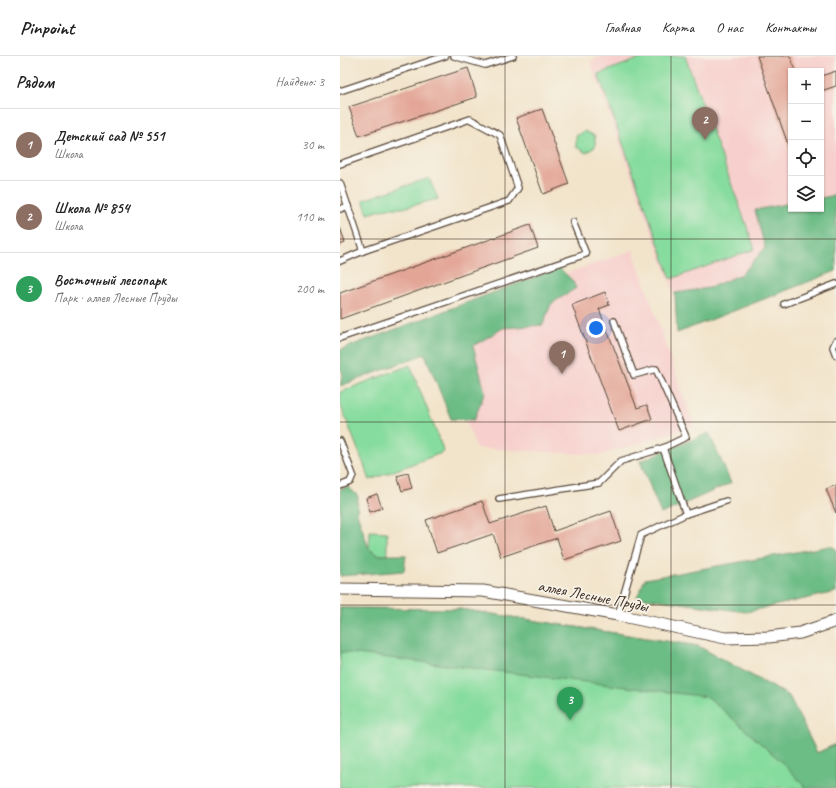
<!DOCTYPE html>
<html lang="ru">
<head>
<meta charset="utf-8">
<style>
  :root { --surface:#fff; --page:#f2f2f2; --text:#222; --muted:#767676; --line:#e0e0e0; --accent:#d1495b }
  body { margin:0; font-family:Caveat,sans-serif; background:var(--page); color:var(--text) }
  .controls { position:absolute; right:12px; top:12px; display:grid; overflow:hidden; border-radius:0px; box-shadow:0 1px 3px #0004 }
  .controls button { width:36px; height:36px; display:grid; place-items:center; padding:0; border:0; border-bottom:1px solid var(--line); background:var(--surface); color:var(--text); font:20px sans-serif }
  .you { position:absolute; left:256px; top:272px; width:14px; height:14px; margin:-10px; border:3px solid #fff; border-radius:50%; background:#1a73e8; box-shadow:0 0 0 6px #1a73e833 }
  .badge { display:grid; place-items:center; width:26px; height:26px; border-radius:50%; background:var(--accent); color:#fff; font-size:13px; font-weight:700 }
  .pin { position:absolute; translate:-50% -33px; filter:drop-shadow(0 1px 2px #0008) }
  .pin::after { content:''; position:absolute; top:21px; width:14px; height:12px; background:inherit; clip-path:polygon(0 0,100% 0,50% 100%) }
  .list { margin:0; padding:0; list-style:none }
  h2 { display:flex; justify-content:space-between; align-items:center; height:52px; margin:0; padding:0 16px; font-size:17px }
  h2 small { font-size:13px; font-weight:400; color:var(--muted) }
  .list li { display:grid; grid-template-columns:26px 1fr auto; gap:12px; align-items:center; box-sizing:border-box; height:72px; padding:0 16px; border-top:1px solid var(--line) }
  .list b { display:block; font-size:15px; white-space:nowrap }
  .list p { margin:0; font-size:13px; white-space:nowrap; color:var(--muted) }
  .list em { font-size:13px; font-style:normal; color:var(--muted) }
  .icon { flex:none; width:22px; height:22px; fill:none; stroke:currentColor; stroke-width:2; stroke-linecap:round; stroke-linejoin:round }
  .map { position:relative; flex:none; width:496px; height:732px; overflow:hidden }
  header { display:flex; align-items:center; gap:24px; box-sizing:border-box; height:56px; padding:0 20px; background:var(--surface); border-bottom:1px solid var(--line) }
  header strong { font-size:19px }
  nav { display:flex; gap:22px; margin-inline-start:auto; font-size:14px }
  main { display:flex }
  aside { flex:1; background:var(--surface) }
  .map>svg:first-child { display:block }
  .built { fill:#f7d0cd; fill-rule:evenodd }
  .green { fill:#86dc9e; stroke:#60835e }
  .forest { fill:#6cbc85; stroke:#547352 }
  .building { fill:#e3a596 }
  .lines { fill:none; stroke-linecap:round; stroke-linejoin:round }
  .service-casing { stroke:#564638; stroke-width:8 }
  .minor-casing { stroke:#564638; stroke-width:13 }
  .service { stroke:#fff; stroke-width:5.5 }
  .minor { stroke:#fff; stroke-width:11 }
  .grid { fill:none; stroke:#3b2a1e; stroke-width:1; stroke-opacity:0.55 }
  .labels { text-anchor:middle; stroke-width:3.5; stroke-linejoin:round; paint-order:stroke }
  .street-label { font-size:16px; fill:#3b2a1e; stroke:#f7f3e8 }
</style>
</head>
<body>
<header>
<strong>Pinpoint</strong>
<nav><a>Главная</a><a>Карта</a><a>О нас</a><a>Контакты</a></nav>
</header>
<main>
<aside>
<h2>Рядом<small>Найдено: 3</small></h2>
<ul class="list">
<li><span class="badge" style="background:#8d6e63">1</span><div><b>Детский сад № 551</b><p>Школа</p></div><em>30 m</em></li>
<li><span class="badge" style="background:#8d6e63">2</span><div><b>Школа № 854</b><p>Школа</p></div><em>110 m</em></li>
<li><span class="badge" style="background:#2e9e5b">3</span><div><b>Восточный лесопарк</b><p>Парк · аллея Лесные Пруды</p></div><em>200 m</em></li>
</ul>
</aside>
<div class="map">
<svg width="496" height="732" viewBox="0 0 496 732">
  <rect width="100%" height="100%" fill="#f7f3e8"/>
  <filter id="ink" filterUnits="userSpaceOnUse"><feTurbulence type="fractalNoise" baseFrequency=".025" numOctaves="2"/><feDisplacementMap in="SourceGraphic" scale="8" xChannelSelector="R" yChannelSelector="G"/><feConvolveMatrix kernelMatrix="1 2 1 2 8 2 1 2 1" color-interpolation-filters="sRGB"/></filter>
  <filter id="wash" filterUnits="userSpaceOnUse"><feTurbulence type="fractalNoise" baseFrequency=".012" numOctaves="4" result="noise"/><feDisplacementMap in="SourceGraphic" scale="16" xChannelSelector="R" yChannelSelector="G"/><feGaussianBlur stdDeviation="0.9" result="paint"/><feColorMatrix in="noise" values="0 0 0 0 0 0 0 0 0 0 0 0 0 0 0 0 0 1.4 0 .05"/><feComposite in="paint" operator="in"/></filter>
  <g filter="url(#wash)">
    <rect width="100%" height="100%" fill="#f2e4cb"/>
    <g class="built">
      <path d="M262 0H496V193L338 249 250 5ZM451 15H481V153H451Z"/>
      <path d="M293 194 354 370 260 399 136 392 88 266Z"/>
    </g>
    <g class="green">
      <path d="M307 0H345L415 193 331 223 258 18Z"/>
      <path d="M245 75 255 80V91L246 97 236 91V80Z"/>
      <path d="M89 122 98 143 63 152H48L28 158 23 144Z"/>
      <path d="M70 309 104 396 30 424 0 348V336Z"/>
      <path d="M30 475 47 476V499H38L29 493Z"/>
      <path d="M0 552 120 553 358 590 449 640 477 697 496 688V732H0Z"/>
    </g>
    <g class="forest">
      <path d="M496 139V215L337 277 335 237 369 232 402 218 425 192 415 154 451 147V153H481V142Z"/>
      <path d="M219 212 232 224 236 232 211 248 203 269 163 272 133 290 145 336 134 364 111 363 85 298 0 330 3 316 0 314V294Z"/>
      <path d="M369 377 391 427 321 458 300 405Z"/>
      <path d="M8 431 18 440 17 457 29 493 38 499H66L64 515 0 520V433Z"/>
      <path d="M490 490 496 493V536L406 556 297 541 305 523Z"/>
      <path d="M0 552 120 553 358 590 449 640 477 697 496 688V732H466L444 708 368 641 0 596Z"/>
    </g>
    <g id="blocks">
      <g class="building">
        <path d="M417 0H450L456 15H451V97Z"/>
        <path d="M128 12 137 41 19 80 9 51Z"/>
        <path d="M496 15V30L481 35V20Z"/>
        <path d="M202 53 229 128 203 138 176 62Z"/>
        <path d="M190 169 198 192 0 263V237Z"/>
        <path d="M0 171 5 187 0 189Z"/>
        <path d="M265 236 269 249 259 253 297 352 307 349 312 363 279 375 232 249Z"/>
        <path d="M68 417 72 432 62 435 57 420Z"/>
        <path d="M496 429V457L486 433Z"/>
        <path d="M37 438 42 452 30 456 26 442Z"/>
        <path d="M142 445 150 468 206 450 214 475 271 455 281 485 224 504 217 482 161 501 153 478 97 497 86 464Z"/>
      </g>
    </g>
  </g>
  <g filter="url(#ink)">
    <use href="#blocks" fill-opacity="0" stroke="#564638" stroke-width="1"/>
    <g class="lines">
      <defs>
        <g id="service">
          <path d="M114 0 145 9 173 0"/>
          <path d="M0 35 105 0"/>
          <path d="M0 108 130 63 160 79 178 132 169 145 23 195 0 205"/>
          <path d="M0 127 23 195"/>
          <path d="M0 153 8 150"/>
          <path d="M444 248 496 228"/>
          <path d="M274 265 294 319 316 313 346 381 323 392"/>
          <path d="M0 282 246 198 233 166"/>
          <path d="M496 285 493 291 496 299"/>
          <path d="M0 385 13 419 10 426 0 430"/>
          <path d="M159 443 259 427 281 405 323 392 346 458"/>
          <path d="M278 559 301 479 346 458 386 445"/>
        </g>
        <path id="minor" d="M0 533 143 535 278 559 385 582 429 581 460 577 496 565"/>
      </defs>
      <use href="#service" class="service-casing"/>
      <use href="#minor" class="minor-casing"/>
      <use href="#service" class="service"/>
      <use href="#minor" class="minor"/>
    </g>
  </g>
  <path class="grid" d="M165 0V732M331 0V732M0 183H496M0 366H496M0 549H496"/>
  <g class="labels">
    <g class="street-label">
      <text transform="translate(253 539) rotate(11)" y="6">аллея Лесные Пруды</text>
    </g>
  </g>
</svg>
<div class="controls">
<button>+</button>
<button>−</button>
<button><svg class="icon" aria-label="locate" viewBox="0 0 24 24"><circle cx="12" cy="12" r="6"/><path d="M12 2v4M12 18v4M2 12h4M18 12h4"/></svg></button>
<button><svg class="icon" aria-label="layers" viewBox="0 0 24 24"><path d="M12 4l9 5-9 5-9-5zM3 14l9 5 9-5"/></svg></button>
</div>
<div class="you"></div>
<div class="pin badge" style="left:222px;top:318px;background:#8d6e63">1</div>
<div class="pin badge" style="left:365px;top:84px;background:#8d6e63">2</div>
<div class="pin badge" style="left:230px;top:664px;background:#2e9e5b">3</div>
</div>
</main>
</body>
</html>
